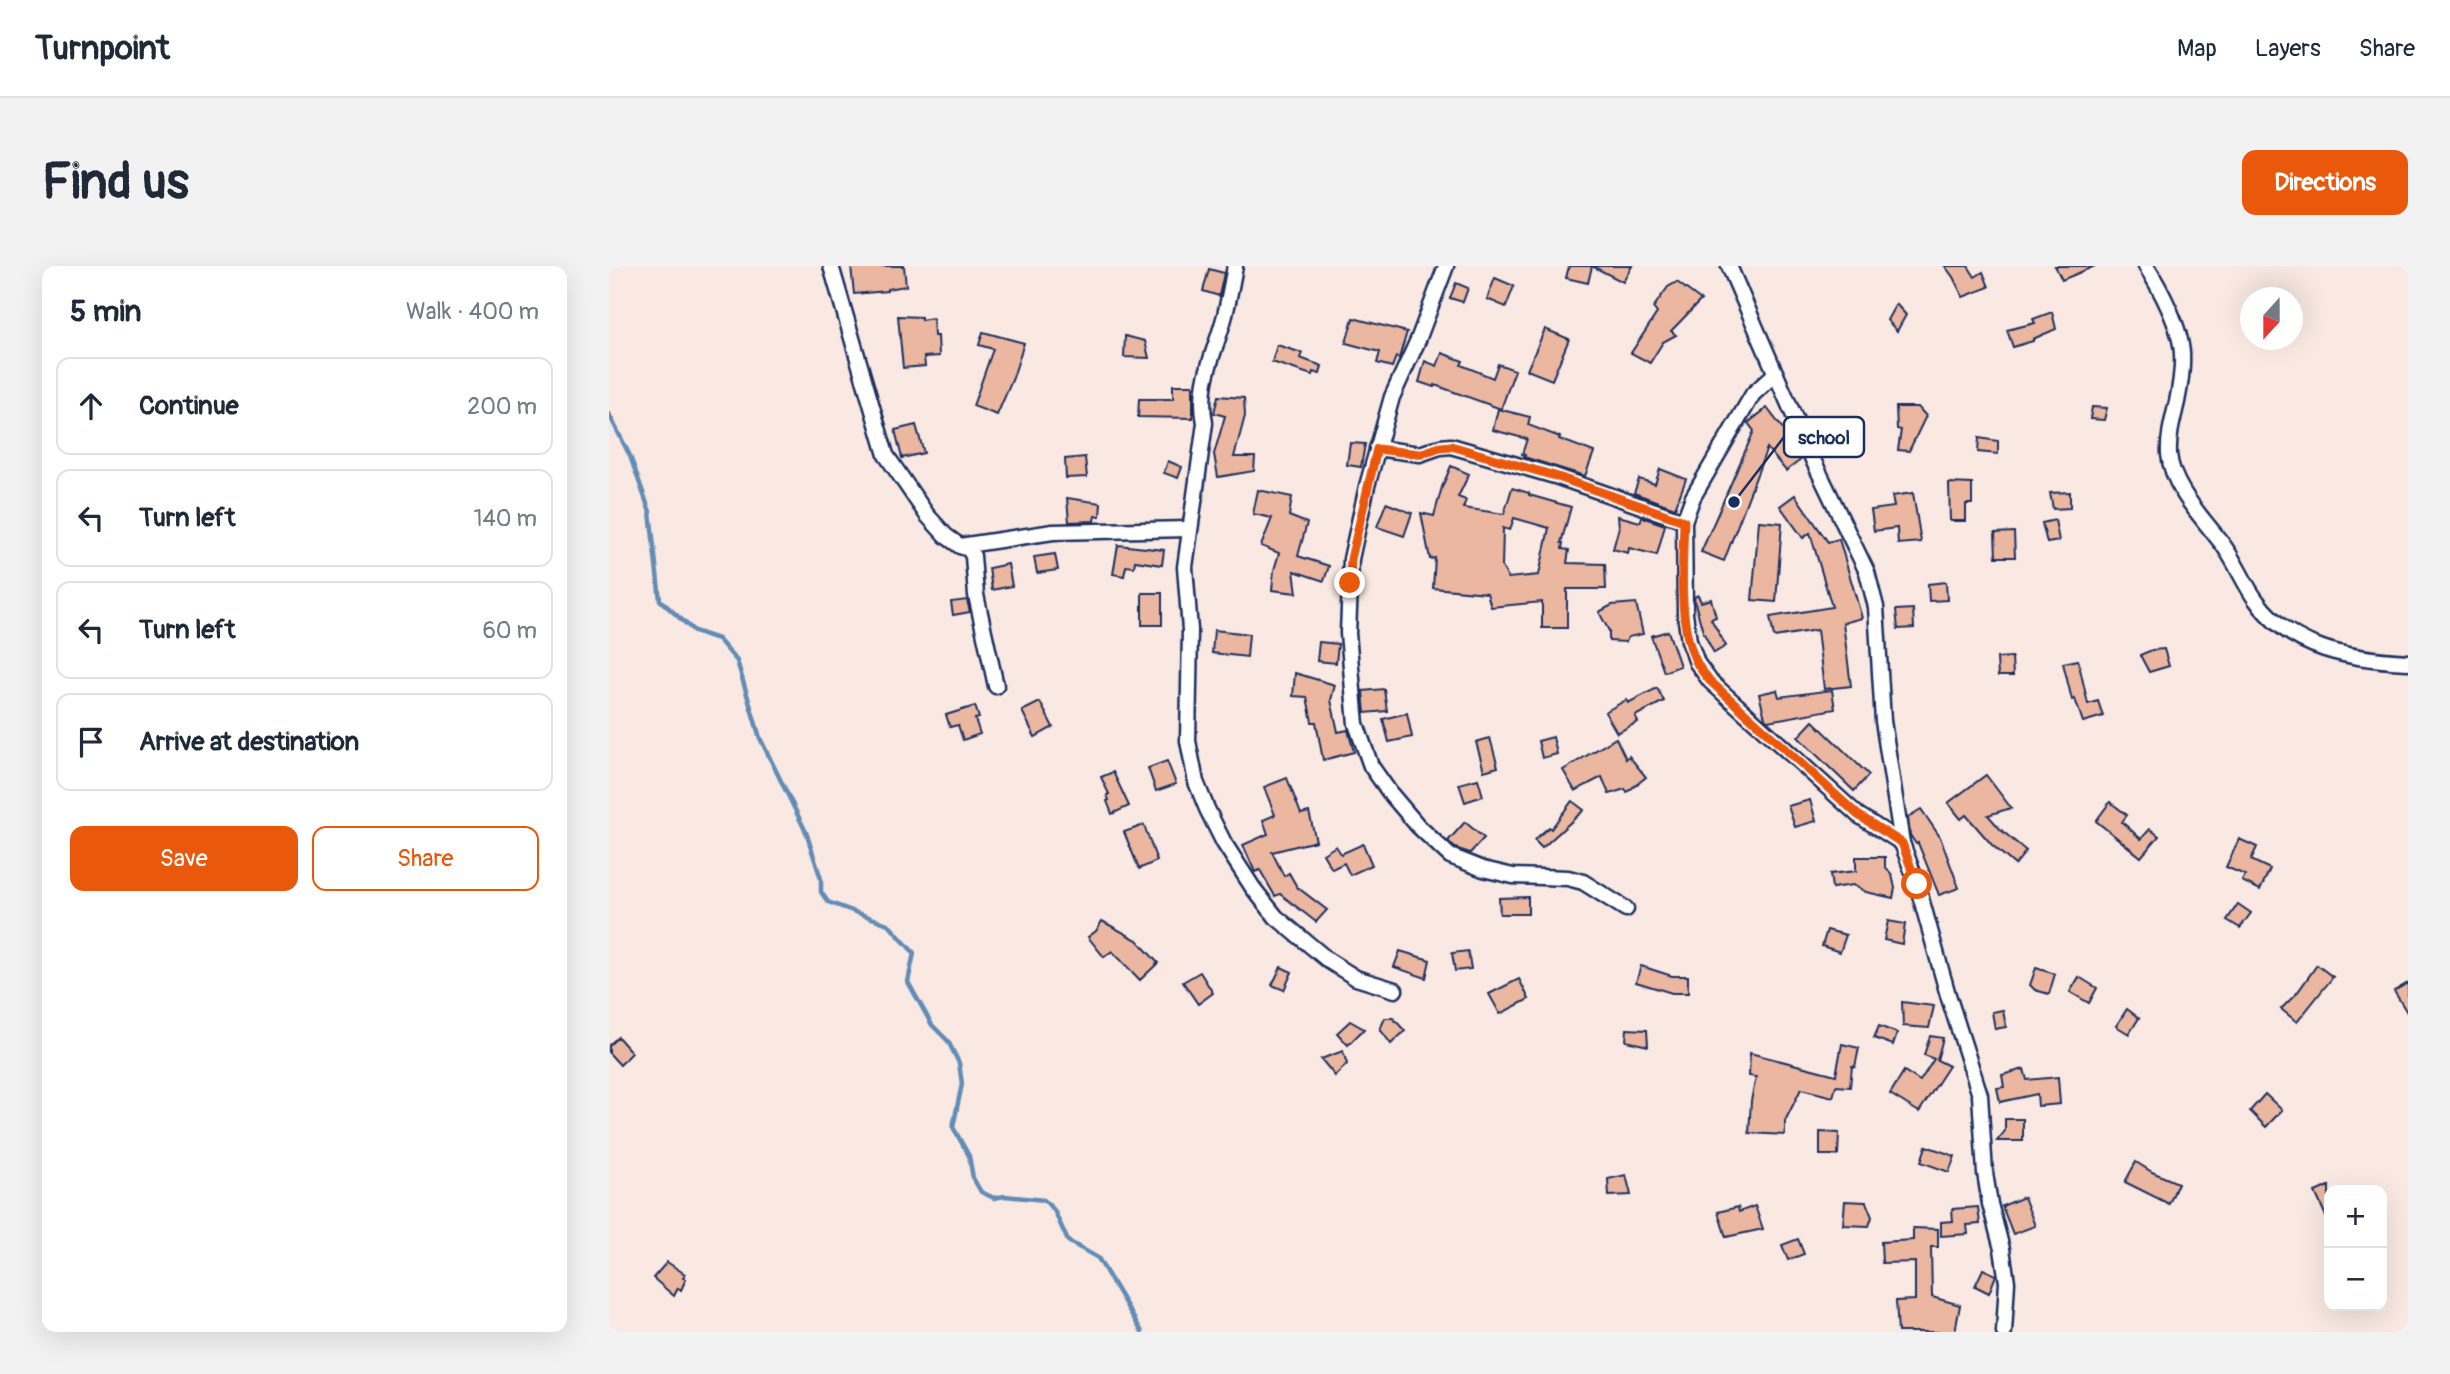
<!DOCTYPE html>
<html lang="en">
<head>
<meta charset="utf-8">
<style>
  :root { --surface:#fff; --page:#f2f2f3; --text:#1f2937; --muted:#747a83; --line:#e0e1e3; --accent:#ea580c }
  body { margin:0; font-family:Pangolin,sans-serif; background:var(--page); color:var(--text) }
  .controls { position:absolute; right:21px; bottom:21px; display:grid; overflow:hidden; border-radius:14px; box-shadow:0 7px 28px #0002 }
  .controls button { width:63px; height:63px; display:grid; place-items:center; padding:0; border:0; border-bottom:2px solid var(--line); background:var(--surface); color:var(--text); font:35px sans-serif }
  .compass { position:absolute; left:1631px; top:21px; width:63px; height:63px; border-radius:50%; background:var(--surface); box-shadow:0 7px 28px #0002; rotate:201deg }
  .stop { position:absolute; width:21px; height:21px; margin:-16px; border:5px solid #ea580c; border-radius:50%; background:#fff }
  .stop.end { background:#ea580c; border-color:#fff; box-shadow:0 2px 7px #0008 }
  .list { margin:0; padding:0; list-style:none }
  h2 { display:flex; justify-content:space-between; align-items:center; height:91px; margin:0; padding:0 28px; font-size:30px }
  h2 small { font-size:23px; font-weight:400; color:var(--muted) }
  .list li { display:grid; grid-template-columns:46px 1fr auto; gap:21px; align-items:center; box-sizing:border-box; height:98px; margin:0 14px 14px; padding:0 14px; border:2px solid var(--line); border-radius:14px }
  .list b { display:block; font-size:26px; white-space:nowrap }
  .list em { font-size:23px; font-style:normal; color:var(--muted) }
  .actions { display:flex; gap:14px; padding:21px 28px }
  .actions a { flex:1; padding:16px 0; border:2px solid var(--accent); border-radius:14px; text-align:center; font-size:24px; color:var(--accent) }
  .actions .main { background:var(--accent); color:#fff }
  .icon { flex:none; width:38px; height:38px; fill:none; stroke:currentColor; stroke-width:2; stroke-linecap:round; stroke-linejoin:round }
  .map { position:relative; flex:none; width:1799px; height:1066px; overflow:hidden; border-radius:14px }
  header { display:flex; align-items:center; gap:42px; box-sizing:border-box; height:98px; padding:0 35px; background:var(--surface); border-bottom:2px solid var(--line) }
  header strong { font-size:33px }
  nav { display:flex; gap:38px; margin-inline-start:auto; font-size:24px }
  .intro { display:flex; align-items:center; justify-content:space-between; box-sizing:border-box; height:168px; padding:0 42px }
  h1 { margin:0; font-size:49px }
  .button { padding:18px 32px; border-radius:14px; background:var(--accent); color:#fff; font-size:24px; font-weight:700 }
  main { display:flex; gap:42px; padding:0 42px }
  aside { flex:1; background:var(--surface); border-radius:14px; box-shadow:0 7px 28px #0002 }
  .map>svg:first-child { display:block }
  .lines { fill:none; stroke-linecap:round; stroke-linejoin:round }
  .stream { stroke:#628cb6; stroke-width:4.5 }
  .building { fill:#ecb7a0; stroke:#1b2f5e; stroke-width:2; fill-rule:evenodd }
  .minor-casing { stroke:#1b2f5e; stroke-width:19 }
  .minor { stroke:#fff; stroke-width:14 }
  .route { stroke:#ea580c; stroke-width:9 }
  .leader { fill:none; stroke:#1b2f5e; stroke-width:2.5 }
  .callout-dot { fill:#1b2f5e; stroke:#fff; stroke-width:2.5 }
  .callout { fill:#fff; stroke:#1b2f5e; stroke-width:2.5 }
  .callout-label { font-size:19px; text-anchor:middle; font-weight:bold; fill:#1b2f5e }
</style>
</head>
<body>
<header>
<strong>Turnpoint</strong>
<nav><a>Map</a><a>Layers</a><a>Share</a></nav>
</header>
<div class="intro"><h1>Find us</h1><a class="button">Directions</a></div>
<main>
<aside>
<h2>5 min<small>Walk · 400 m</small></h2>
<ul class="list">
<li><svg class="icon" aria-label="ahead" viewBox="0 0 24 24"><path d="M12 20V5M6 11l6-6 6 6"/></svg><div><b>Continue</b></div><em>200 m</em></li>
<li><svg class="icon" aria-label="left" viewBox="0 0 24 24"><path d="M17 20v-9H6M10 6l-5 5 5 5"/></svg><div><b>Turn left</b></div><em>140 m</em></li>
<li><svg class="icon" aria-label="left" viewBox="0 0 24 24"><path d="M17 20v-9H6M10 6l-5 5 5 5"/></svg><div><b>Turn left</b></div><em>60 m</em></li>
<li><svg class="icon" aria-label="arrive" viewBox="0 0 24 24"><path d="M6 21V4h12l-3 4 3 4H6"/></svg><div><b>Arrive at destination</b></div></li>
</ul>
<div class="actions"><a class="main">Save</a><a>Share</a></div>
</aside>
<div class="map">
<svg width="1799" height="1066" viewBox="0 0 1799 1066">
  <rect width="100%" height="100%" fill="#f9e9e2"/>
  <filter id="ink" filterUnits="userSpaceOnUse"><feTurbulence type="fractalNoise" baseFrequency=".0143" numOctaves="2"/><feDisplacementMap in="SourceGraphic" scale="14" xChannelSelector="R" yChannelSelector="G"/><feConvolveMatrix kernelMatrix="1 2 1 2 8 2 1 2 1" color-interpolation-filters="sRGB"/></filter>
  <g filter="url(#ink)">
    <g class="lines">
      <path class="stream" d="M0 148 21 190 41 246 51 334 85 365 109 373 128 395 151 472 197 566 212 613V626L219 636 279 658 305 687 299 716 323 759 339 775 350 797 353 818 344 861 360 890 364 912 372 926 385 932 396 930 435 934 445 944 459 975 489 992 533 1066"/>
    </g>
    <g class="building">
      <path d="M242 0H295L297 20 278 23V25L245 28Z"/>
      <path d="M960 0H983L979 17 957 12Z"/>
      <path d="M983 0H1023L1014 16Z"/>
      <path d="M1336 0H1359L1366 11 1374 6 1380 21 1354 31 1344 11Z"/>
      <path d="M1446 0H1486L1453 14Z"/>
      <path d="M600 3 615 7 610 30 594 25Z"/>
      <path d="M886 12 905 20 897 41 878 33Z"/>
      <path d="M1068 16 1092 34 1062 65 1067 69 1054 76 1041 97 1022 87 1048 47 1044 42 1059 21Z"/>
      <path d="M847 17 859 22 854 36 841 32Z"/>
      <path d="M1287 38 1297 49 1288 65 1278 54Z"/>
      <path d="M1443 46 1447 63 1424 73V75L1404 81 1398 64 1426 57 1424 53Z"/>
      <path d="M289 50 312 51V54L324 52 325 70H329L330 90 315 91 316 100 294 102Z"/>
      <path d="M744 52 798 66 790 92 787 91 783 101 768 97 771 86 737 77Z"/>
      <path d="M936 63 960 73 943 114 918 104Z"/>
      <path d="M374 66 415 77 404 112 388 149 364 140 384 83 370 79Z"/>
      <path d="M516 70 536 75 540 92 515 91Z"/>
      <path d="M668 79 693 87 691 92 713 100 711 108 704 106 703 109 663 96Z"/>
      <path d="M833 87 854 95 852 99 884 112 889 98 906 104 892 143 826 119 825 121 810 116 816 95 828 100Z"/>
      <path d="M564 119H584V152L529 151 530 133H564Z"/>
      <path d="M609 130 635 132 636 150 625 191H646L645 205 609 211 605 188 616 150 605 147Z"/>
      <path d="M1287 141H1309L1317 150 1300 185 1289 184 1292 164 1288 163Z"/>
      <path d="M1483 141 1498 142 1495 154 1481 153Z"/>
      <path d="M1158 142 1188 181 1193 193 1177 205 1158 182 1115 295 1092 286 1145 165 1139 157Z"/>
      <path d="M889 143 921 151 919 159 951 171 950 173 985 186 976 210 915 191 916 189 913 188 918 173 884 164Z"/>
      <path d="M307 159 315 187 293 192 286 164Z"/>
      <path d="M1370 172 1389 175V188L1369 186Z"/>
      <path d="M741 177 756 178 752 201 738 199Z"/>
      <path d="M476 191 478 211 457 212 456 193Z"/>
      <path d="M559 195 573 201 569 212 555 207Z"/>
      <path d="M842 200 860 208 849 231 857 234 854 242 895 248 903 222 920 227V229L962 241 952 277H954L953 283 960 284 958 297 996 298 997 323H958V362H933V336L882 341 878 327 824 322 826 292 821 293 812 247 825 250 833 221ZM905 252 940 262 930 309 899 312 893 301 894 262 901 264Z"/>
      <path d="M1051 203 1077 213 1066 242 1025 227 1030 213 1046 218Z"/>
      <path d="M1340 217 1363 218V238H1357V255H1341Z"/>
      <path d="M649 224 683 231 680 250 698 257 689 290 720 300 715 315 685 305 688 327 663 324 665 304 670 287 652 280 663 252 644 248Z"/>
      <path d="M1461 226V242L1444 243 1441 227Z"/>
      <path d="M1304 227 1312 276 1289 278 1288 262 1265 265 1262 244 1285 241 1283 230Z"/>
      <path d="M1186 229 1219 276 1230 273 1253 352 1234 357 1242 420 1215 423 1208 364 1165 371 1161 351 1223 341 1201 267 1194 272 1171 240Z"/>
      <path d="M458 232 492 237 491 250H486L485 255 460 256Z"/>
      <path d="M777 237 803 247 795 270 768 261Z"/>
      <path d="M1009 250 1031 256 1033 251 1056 259 1048 289 1020 282 1019 287 1004 283 1010 261Z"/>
      <path d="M1446 254 1450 275 1438 277 1433 257Z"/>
      <path d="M1150 255 1173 257 1167 336 1143 334Z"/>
      <path d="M1405 266 1406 291H1387L1386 267Z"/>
      <path d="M509 279 555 284 553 299 526 295 525 301 517 300 515 310 504 308Z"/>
      <path d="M446 288 449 304 428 307 425 291Z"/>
      <path d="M399 298 403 320 383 324 380 302Z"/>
      <path d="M1337 316 1338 334 1320 335 1319 318Z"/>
      <rect x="533" y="327" width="20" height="32"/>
      <path d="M1089 329 1092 336 1102 333 1107 351 1102 353 1117 380 1105 387 1094 366 1086 337 1085 331Z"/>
      <path d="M358 334 361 346 344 349 342 336Z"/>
      <path d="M1027 337 1034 368 1019 371 1017 376 1000 375V365L990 346 1003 339Z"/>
      <path d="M1304 343 1305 362 1289 363 1287 344Z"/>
      <path d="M605 364 640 368 638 391 603 387Z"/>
      <path d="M1059 365 1071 400 1055 406 1042 370Z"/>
      <path d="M710 376 729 378 727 397 708 395Z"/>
      <path d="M1555 383 1560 400 1540 406 1531 389 1543 384Z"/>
      <path d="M1403 391 1404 410H1389L1388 392Z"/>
      <path d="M1469 394 1479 438 1489 435 1494 450 1474 456 1466 433 1463 434 1454 397Z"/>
      <path d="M686 407 726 419 722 434 729 466 739 464 745 486 714 494 707 456H703L698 431 684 430Z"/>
      <path d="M1048 422 1055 435 1026 450 1029 456 1008 467 996 446 1017 434 1019 437Z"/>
      <path d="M775 423 778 445 756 447 754 425Z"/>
      <path d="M1168 424 1170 431 1223 424 1226 443 1159 455 1156 452 1150 428Z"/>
      <path d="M431 436 444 461 426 471 413 445Z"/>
      <path d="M366 440 370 452 366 453 371 468 354 474 349 459 341 461 337 449Z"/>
      <path d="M798 447 803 471 780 476 774 453Z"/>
      <path d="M1204 455 1260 509 1245 525 1189 471Z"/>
      <path d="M944 471 948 488 933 492 929 475Z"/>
      <path d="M881 472 889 501 875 505 867 476Z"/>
      <path d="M1007 472 1017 493 1020 490 1037 511 1018 526 1016 523 1000 528 993 511 966 525 954 504Z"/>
      <path d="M558 495 567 518 547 525 539 502Z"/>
      <path d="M504 506 520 540 503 548 498 535 500 534 498 529 500 528 492 511Z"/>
      <path d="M1377 509 1402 542 1379 549 1391 563 1417 585 1406 599 1383 579 1357 549 1352 553 1339 537Z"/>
      <path d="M678 512 692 548 700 546 707 575 663 586 675 610 680 607 688 621 718 644 707 656 671 628 666 630 651 604 646 606 634 579 659 568 654 554 666 549 655 521Z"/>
      <path d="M869 513 874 530 856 536 850 518Z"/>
      <path d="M1201 534 1207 555 1186 561 1179 540Z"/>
      <path d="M963 535 975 544 933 582 925 574 940 561 942 563Z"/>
      <path d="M1501 536 1518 549 1513 556 1532 573 1541 563 1550 570 1532 591 1487 555Z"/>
      <path d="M1312 543 1331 571 1350 622 1330 629 1309 577 1307 578 1301 569 1299 551Z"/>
      <path d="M856 556 875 572 861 587 846 582 839 575Z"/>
      <path d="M535 559 548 595 530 603 515 566Z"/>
      <path d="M1630 573 1648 581 1642 594 1661 603 1651 624 1633 615 1636 609 1617 601Z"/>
      <path d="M754 578 763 599 741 609 735 597 723 603 714 588 727 580 732 588Z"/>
      <path d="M1247 591H1276V600L1283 609 1286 622 1284 632 1257 626 1244 619 1223 622 1221 608 1247 605Z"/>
      <path d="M919 631V648H891L890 632Z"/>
      <path d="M1629 638 1642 647 1631 662 1618 654Z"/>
      <path d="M493 655 528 674 549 697 531 714 503 685 495 691 479 671 487 665Z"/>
      <path d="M1279 655 1296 658 1293 678 1275 674Z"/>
      <path d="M1218 664 1237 669 1231 686 1213 680Z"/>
      <path d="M791 685 821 694 817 712 785 701Z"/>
      <path d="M859 685 862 703 846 705 843 687Z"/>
      <path d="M1708 699 1724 711 1688 756 1672 743 1688 727Z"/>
      <path d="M1032 700 1063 710H1079V727H1063L1027 716Z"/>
      <path d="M672 701 683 706 675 724 663 719Z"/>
      <path d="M1427 702 1446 708 1440 728 1426 724 1421 719Z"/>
      <path d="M591 706 604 727 589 738 574 716Z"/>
      <path d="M1470 711 1488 722 1480 737 1461 726Z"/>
      <path d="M910 713 920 733 891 748 880 728Z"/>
      <path d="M1799 717V748L1785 725Z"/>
      <path d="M1293 736 1325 740 1320 762 1294 760Z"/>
      <path d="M1518 743 1530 752 1520 768 1507 760Z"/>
      <path d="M1394 744 1397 761 1386 763 1383 746Z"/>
      <path d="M776 752H784L796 765 782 778 771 763Z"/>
      <path d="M741 755 755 763 739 779 728 767Z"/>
      <path d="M1270 760 1288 767 1284 779 1265 772Z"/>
      <path d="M1018 763 1038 764 1039 780 1017 775Z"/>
      <path d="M1321 770 1334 772 1328 794 1340 800 1310 846 1281 828 1295 805 1311 815 1325 793 1315 789Z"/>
      <path d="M9 771 23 787 11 799 0 787V779Z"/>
      <path d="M1233 778 1250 782 1246 801 1243 800 1241 821 1227 820 1224 831 1192 823 1176 855V869L1140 867 1142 835 1147 811 1140 810 1141 787 1227 809Z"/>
      <path d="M734 785 738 798 726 810 712 793Z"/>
      <path d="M1415 803 1418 814 1449 811 1451 838 1429 840 1428 828 1391 836 1388 822 1395 821 1393 809Z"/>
      <path d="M1656 828 1673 844 1657 861 1641 845Z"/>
      <path d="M1396 853H1414V875H1388L1396 865Z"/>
      <path d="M1211 866 1230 867 1229 889H1211Z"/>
      <path d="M1317 880 1346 890 1340 906 1312 896Z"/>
      <path d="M1527 896 1543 906 1569 917 1560 938 1516 916Z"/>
      <path d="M1017 909 1022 929 1000 930 999 913Z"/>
      <path d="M1720 920V957L1706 926Z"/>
      <path d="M1415 931 1426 960 1404 968 1393 940Z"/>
      <path d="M1236 935 1257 936 1263 951 1260 960 1234 959Z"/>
      <path d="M1146 940 1154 963 1117 971 1109 946 1129 941 1130 946Z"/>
      <path d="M1369 941 1371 958 1358 959 1359 968 1332 970V956L1344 955 1343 943Z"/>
      <path d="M1304 962 1329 963V981H1322L1323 1031 1351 1039 1346 1066H1289L1287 1035 1306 1034V996L1273 997 1272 976 1304 974Z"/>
      <path d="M1189 973 1195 988 1179 994 1173 979Z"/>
      <path d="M58 996 76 1008 74 1012 77 1013 72 1024 69 1022 65 1030 44 1012Z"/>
      <path d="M1374 1003 1387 1009 1380 1027 1366 1020Z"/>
    </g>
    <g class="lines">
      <defs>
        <g id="minor">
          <path d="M222 0 277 189 318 249 337 270 351 280 444 266 580 263"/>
          <path d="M626 0C623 16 620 33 616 49 606 88 588 116 596 157L576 301 581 364 579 475 587 516 598 543 615 577 644 622 667 651 720 695 747 712 786 724"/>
          <path d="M837 0 809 74 783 131 758 220 742 293 739 367 747 458 762 500 781 527 809 560 841 590 874 603 904 610 959 612 974 616 1017 643"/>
          <path d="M1120 0 1205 196 1258 306 1267 341 1274 455 1293 577 1308 618 1339 729 1371 829 1376 907 1381 938 1393 983 1398 1016 1395 1066"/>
          <path d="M1537 0C1551 22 1572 62 1573 88 1574 104 1571 121 1568 136 1564 153 1559 170 1560 188 1563 221 1592 250 1611 275 1626 293 1633 315 1647 334 1682 384 1742 393 1799 396"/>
          <path d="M1166 108 1144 128 1084 231 1075 255 1076 348 1080 375 1088 397 1101 415 1249 549 1293 577"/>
          <path d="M768 182 811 188 831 181 842 180 946 210 1075 255"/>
          <path d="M351 280 360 283 364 290 367 329 387 420"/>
        </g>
      </defs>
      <use href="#minor" class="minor-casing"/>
      <use href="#minor" class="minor"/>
    </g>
  </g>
  <g class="lines" filter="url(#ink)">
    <path class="route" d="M741 317 742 293 768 183 811 188 831 181 842 180 946 210 1075 255C1074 296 1068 360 1088 397 1091 404 1097 409 1101 415L1249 549 1293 577 1308 618"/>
  </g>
  <path class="leader" d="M1125 236L1175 171"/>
  <circle class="callout-dot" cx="1125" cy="236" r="7"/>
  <rect class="callout" x="1175" y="151" width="80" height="40" rx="7"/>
  <g class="callout-label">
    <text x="1215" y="178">school</text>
  </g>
</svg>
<div class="controls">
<button>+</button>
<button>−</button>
</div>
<svg class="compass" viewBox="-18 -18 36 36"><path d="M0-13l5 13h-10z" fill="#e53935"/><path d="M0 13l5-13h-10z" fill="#747a83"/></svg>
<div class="stop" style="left:1308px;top:618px"></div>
<div class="stop end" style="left:741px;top:317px"></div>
</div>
</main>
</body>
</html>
